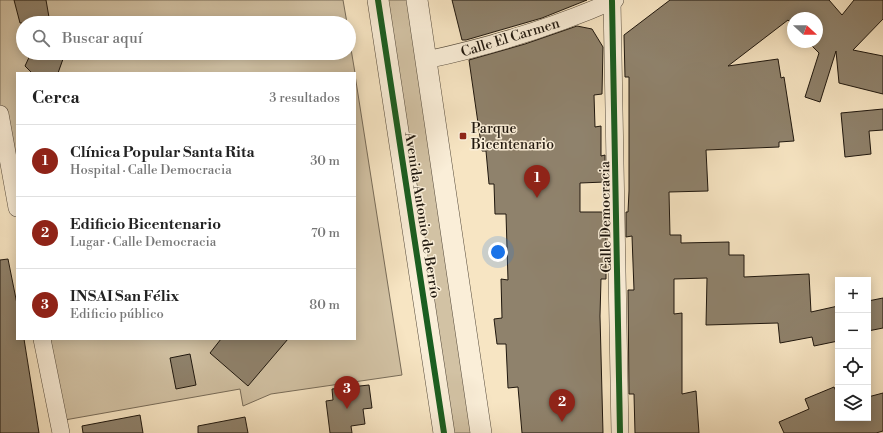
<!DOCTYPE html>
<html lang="es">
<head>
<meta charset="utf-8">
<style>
  :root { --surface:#fff; --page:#f2f2f2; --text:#222; --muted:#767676; --line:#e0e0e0; --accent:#8f2418 }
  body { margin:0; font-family:"Libre Bodoni",serif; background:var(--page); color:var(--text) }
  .controls { position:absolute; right:12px; bottom:12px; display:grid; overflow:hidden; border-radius:0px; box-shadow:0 2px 10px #0003 }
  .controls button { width:36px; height:36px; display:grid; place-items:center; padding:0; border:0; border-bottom:1px solid var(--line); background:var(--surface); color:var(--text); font:20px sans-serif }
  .compass { position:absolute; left:787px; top:12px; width:36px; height:36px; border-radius:50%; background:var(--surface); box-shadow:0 2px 10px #0003; rotate:111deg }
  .you { position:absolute; left:498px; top:252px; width:14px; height:14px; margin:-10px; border:3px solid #fff; border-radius:50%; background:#1a73e8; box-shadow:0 0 0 6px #1a73e833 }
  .badge { display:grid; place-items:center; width:26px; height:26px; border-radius:50%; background:var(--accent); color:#fff; font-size:13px; font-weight:700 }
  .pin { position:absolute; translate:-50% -33px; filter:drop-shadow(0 1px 2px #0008) }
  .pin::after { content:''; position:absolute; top:21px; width:14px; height:12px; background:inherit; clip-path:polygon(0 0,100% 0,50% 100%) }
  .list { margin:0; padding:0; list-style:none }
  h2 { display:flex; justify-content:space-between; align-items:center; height:52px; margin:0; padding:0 16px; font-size:17px }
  h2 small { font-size:13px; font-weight:400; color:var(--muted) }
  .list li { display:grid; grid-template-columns:26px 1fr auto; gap:12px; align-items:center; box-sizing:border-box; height:72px; padding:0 16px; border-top:1px solid var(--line) }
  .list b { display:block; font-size:15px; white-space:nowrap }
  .list p { margin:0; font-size:13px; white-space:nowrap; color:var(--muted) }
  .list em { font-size:13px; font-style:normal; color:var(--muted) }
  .icon { flex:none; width:22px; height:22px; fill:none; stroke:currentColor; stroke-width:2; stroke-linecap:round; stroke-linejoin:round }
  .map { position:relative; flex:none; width:883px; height:433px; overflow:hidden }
  .search { position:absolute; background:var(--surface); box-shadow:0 2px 10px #0003; left:16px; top:16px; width:340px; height:44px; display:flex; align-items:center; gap:10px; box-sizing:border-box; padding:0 14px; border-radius:22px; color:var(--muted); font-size:15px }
  .panel { position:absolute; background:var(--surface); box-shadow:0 2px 10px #0003; left:16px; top:72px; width:340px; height:268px; border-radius:0px }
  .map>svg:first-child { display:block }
  .green { fill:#d2c2a4; stroke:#786c59 }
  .building { fill:#8f826c; stroke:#1f170e }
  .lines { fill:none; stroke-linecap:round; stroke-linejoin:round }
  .minor-casing { stroke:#554a3b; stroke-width:18 }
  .tertiary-casing { stroke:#554a3b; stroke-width:22 }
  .minor { stroke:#faeed8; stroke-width:17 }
  .tertiary { stroke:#faeed8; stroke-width:21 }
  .cycleway-casing { stroke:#faeed8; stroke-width:8 }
  .cycleway { stroke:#1b5e20; stroke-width:6 }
  .poi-dot { fill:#8f2418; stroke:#faeed8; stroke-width:1.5 }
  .labels { text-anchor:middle; stroke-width:3; stroke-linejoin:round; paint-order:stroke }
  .street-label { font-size:14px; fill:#1f170e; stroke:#faeed8 }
  .poi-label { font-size:14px; fill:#1f170e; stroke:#faeed8; text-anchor:start }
</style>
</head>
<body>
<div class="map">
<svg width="883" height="433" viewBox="0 0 883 433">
  <rect width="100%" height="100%" fill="#f7e5c3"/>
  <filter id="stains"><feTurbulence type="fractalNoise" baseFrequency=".005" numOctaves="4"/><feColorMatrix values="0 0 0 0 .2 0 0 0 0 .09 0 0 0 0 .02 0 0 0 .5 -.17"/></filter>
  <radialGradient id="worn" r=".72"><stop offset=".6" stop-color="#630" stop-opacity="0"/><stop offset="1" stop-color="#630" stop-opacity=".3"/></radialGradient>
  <g class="green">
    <path d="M0 0H343L347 23H23V53H349V37L355 73H17V208L0 114Z"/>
    <path d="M378 0H416L481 433H444Z"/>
    <path d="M355 75 402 375 271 394 243 406 240 389 59 421 42 339H355Z"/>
  </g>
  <g class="building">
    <path d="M14 0H46L50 23H20Z"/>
    <path d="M452 0H587L542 18 466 40H462Z"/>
    <path d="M670 0H829L842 15 854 0H883V19L853 50 883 56V94L839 83 836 51 820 102 805 97 819 53 808 42H817V18H793V25L788 20 728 66 778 59 781 78 784 77 794 141 779 142V147L706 150 708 191 669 192 670 235H681V243L729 242V255H744V277L809 274 811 312 838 306V341L814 346 812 337 780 343 778 323 706 325 707 278 674 279V314L682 313V394L696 391 699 433H635L634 394H629L628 290H634L632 236 626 237V212H628L629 191V77H625L624 35Z"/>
    <path d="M577 26 592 29 603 47 602 94 594 95 595 127 601 126V156L605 155V182L580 183V212H606V279H601L600 316 603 433H522L518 387 508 388 506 344H497L494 319 502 318 501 279 508 280 506 214H495L494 184H489L486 151H482L469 60 525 44Z"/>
    <path d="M31 53H58L63 59 58 73H32L25 66Z"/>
    <path d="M883 109V130L869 131 871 154 845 157 841 113Z"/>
    <path d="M8 259 17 304V339H24L39 433H0V260Z"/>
    <path d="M883 298V328L868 331V301Z"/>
    <path d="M221 339H288L248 386 210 353Z"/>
    <path d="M190 354 196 385 176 389 170 358Z"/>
    <path d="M369 385 372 408 363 409 365 424 351 426 352 433H330L326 401 333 400 332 389Z"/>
    <path d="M834 387 838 395V418H868V397L883 393V431L876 433H784L779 422 809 409 805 399Z"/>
    <path d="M140 415 143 433H83L82 426Z"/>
    <path d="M245 417 248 433H198V426Z"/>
  </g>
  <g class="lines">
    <defs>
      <g id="minor">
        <path d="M612 1 620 433"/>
        <path d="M426 60C491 46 554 27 615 0"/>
        <path d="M0 114 17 208"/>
        <path d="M42 339 61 433"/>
      </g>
      <g id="tertiary">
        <path d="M378 0 444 433"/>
        <path d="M417 0 481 433"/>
      </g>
    </defs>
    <use href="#minor" class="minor-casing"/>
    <use href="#tertiary" class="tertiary-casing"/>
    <use href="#minor" class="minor"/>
    <use href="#tertiary" class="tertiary"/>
    <defs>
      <g id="cycleway">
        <path d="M378 0 444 433"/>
        <path d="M612 1 620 433"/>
      </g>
    </defs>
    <use href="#cycleway" class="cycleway-casing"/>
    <use href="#cycleway" class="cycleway"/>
  </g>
  <rect class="poi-dot" x="459" y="132" width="8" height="8" rx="2"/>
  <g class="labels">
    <g class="street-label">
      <text transform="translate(510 37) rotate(-17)" y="5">Calle El Carmen</text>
      <text transform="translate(423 215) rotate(81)" y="5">Avenida Antonio de Berrío</text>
      <text transform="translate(605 217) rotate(-91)" y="5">Calle Democracia</text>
    </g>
    <g class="poi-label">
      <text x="471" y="133">Parque<tspan x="471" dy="16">Bicentenario</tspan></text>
    </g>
  </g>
  <rect width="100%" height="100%" filter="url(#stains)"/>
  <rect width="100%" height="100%" fill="url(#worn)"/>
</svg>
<div class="controls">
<button>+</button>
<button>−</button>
<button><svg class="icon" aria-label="locate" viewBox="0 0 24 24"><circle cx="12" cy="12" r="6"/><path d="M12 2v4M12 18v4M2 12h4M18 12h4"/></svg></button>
<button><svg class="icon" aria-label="layers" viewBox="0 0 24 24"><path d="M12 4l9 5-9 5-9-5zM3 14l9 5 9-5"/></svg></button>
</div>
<svg class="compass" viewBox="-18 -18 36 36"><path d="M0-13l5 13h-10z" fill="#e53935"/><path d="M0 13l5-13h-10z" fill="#767676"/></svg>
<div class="you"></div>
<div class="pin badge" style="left:537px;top:198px">1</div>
<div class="pin badge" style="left:562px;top:422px">2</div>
<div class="pin badge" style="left:347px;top:409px">3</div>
<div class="search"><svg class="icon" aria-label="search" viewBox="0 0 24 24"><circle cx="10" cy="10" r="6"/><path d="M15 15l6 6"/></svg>Buscar aquí</div>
<section class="panel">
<h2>Cerca<small>3 resultados</small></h2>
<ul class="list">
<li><span class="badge">1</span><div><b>Clínica Popular Santa Rita</b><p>Hospital · Calle Democracia</p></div><em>30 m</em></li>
<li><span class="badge">2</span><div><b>Edificio Bicentenario</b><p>Lugar · Calle Democracia</p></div><em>70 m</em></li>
<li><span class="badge">3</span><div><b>INSAI San Félix</b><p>Edificio público</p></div><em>80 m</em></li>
</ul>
</section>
</div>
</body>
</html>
